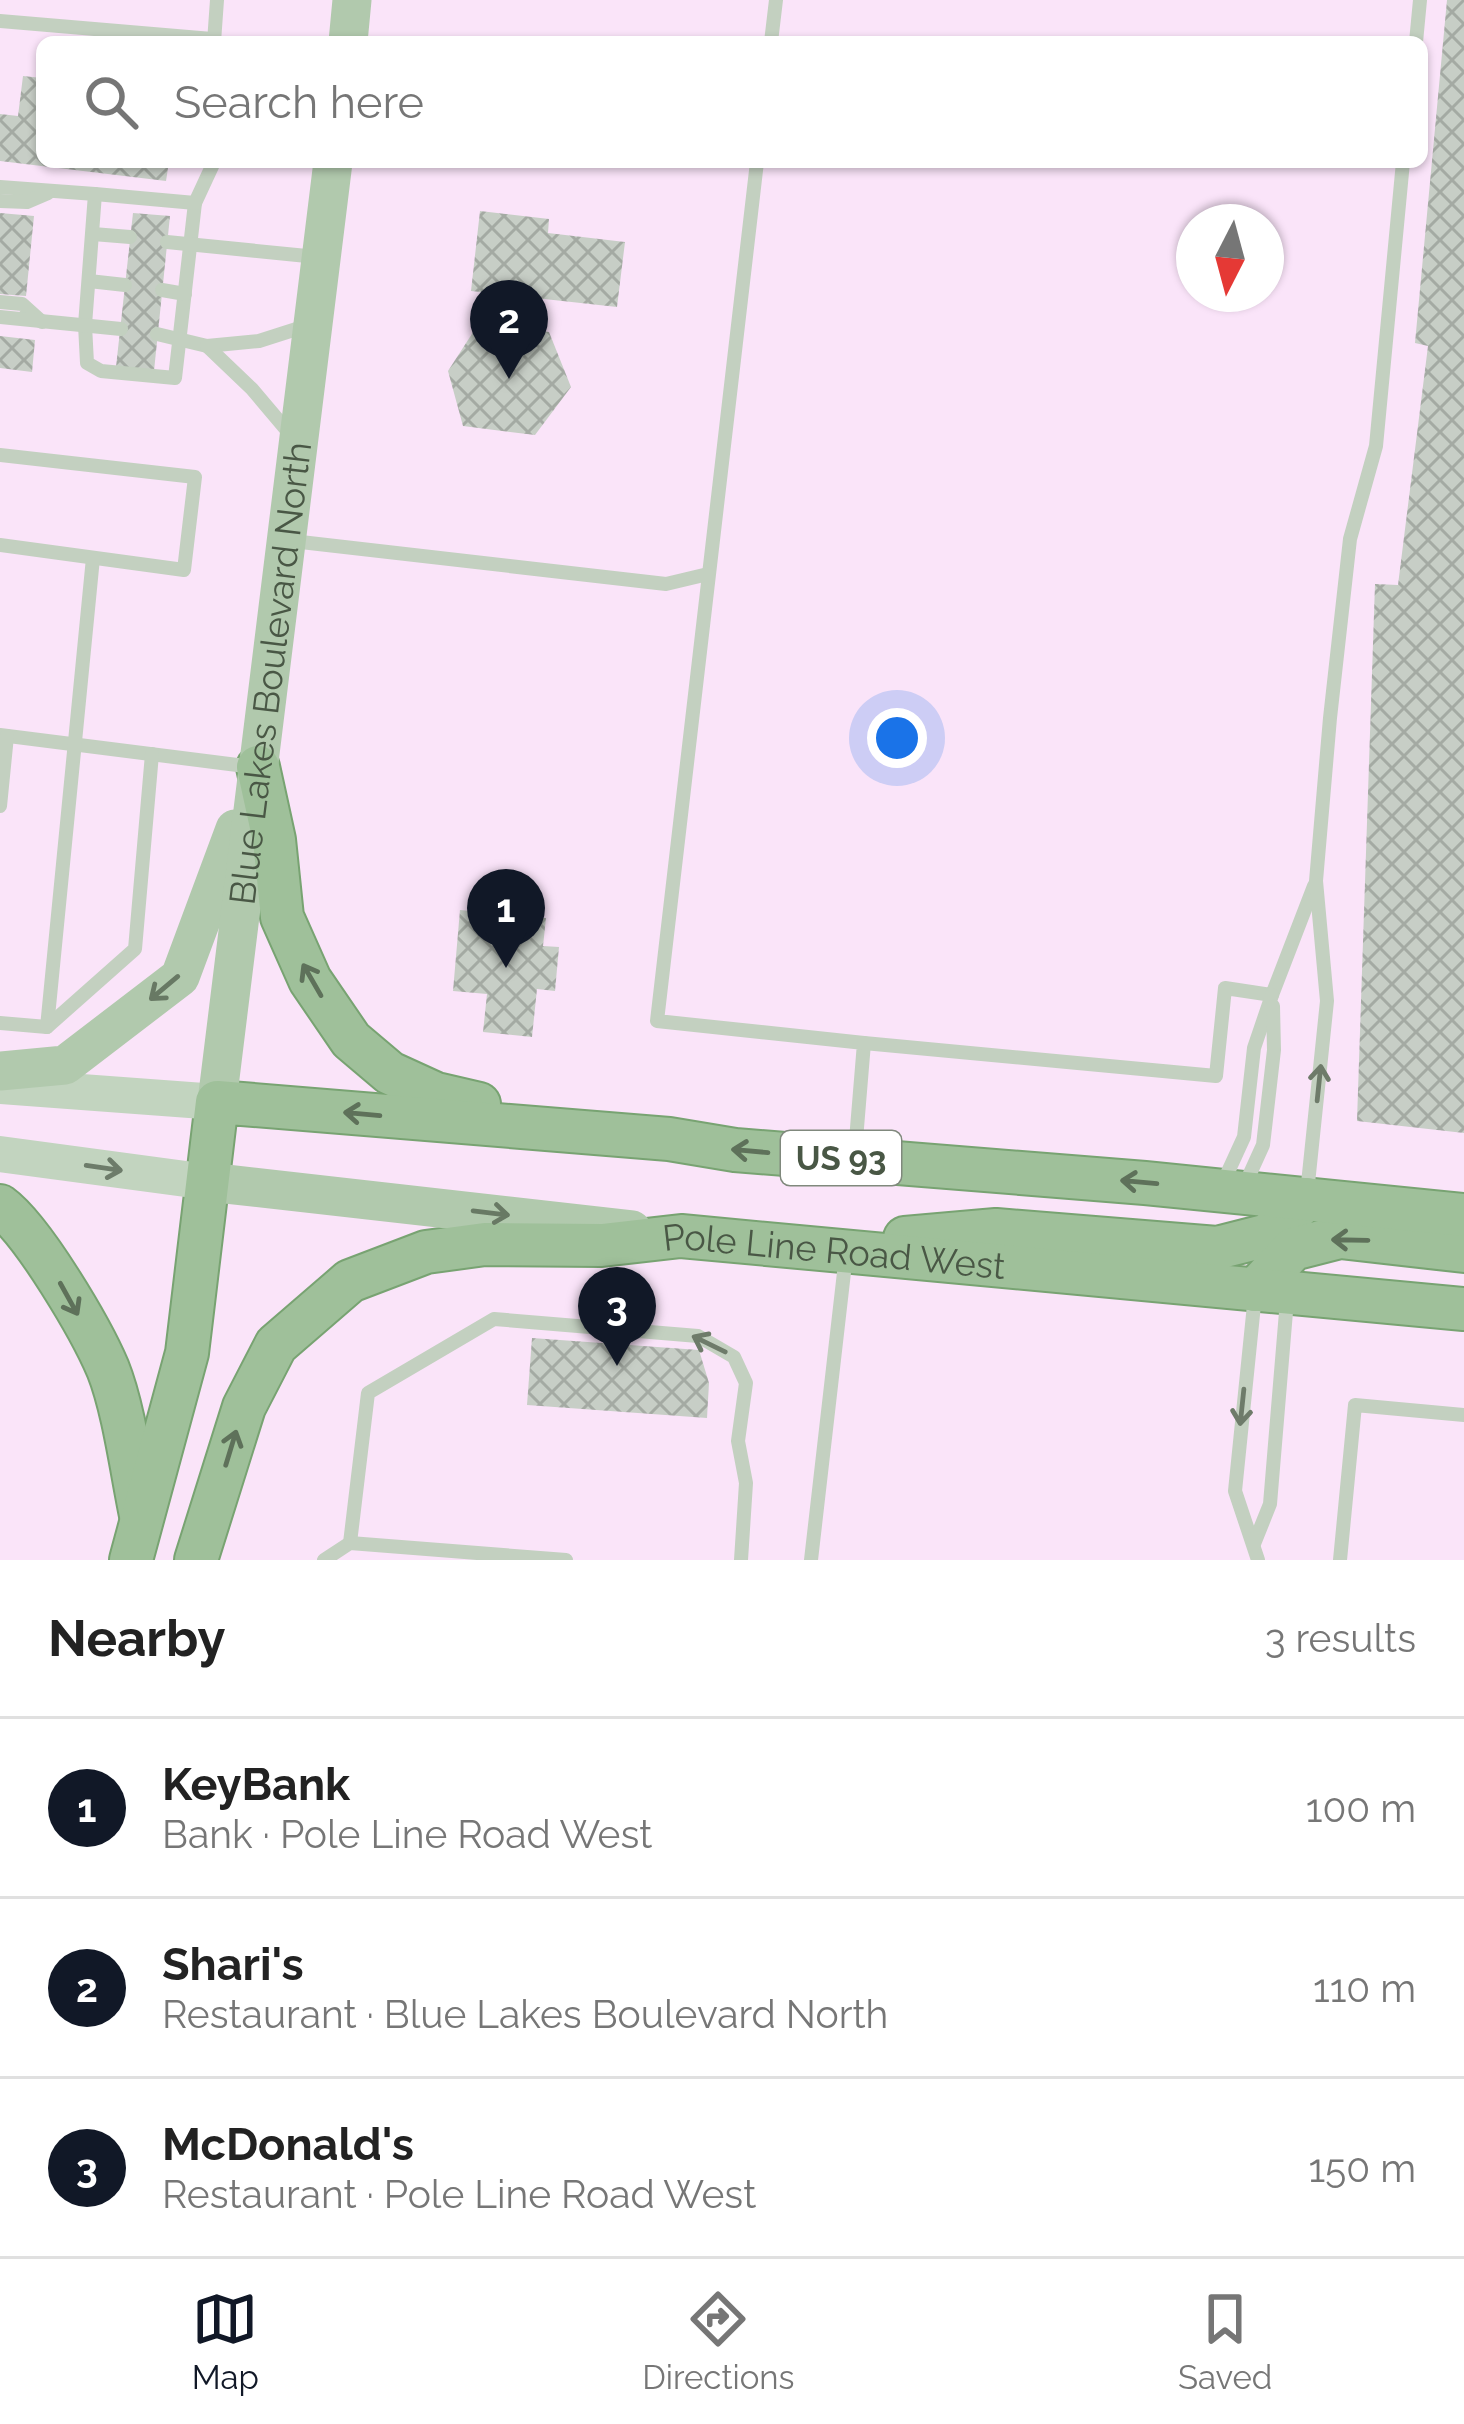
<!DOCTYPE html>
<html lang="en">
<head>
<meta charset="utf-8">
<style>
  :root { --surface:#fff; --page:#f2f2f2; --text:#222; --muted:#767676; --line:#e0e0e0; --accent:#111827 }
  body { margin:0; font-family:Raleway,sans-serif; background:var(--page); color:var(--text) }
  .compass { position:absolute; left:1176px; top:204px; width:108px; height:108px; border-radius:50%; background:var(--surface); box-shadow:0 3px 9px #0004; rotate:186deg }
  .you { position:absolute; left:897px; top:738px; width:42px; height:42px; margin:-30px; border:9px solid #fff; border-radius:50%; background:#1a73e8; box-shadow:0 0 0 18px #1a73e833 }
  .badge { display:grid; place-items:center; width:78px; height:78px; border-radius:50%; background:var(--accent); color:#fff; font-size:39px; font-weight:700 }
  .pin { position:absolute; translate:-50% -99px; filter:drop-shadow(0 3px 6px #0008) }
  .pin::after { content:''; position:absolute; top:63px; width:42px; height:36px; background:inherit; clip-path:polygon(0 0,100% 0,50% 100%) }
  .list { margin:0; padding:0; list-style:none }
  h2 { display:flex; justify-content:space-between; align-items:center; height:156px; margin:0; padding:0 48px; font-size:51px }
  h2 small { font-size:39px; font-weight:400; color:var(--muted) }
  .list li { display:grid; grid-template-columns:78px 1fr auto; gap:36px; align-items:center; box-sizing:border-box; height:180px; padding:0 48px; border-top:3px solid var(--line) }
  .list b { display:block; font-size:45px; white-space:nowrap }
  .list p { margin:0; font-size:39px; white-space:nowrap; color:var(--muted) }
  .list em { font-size:39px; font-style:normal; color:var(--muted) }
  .icon { flex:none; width:66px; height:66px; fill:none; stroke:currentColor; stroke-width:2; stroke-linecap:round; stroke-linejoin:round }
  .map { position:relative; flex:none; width:1464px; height:1560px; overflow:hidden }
  .search { position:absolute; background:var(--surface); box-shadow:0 3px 9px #0004; left:36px; right:36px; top:36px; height:132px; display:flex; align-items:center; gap:30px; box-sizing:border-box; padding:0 42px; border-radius:18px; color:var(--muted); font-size:45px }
  .sheet { height:696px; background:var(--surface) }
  nav { display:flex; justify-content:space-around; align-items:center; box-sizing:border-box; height:168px; border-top:3px solid var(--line); background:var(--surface); font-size:33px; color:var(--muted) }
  nav a { display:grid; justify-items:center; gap:6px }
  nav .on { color:var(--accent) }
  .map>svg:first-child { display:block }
  .commercial { fill:#fae4f9; fill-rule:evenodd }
  .building { fill:url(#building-cross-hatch) }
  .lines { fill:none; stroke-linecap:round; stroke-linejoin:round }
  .trunk-casing { stroke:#78a372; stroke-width:46 }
  .service { stroke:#c3d0c0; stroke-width:14 }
  .secondary { stroke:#c2d4bf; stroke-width:36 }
  .primary { stroke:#b1c9ad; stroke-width:39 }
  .trunk { stroke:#9fc09a; stroke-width:42 }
  .oneway { stroke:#5e715a }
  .oneway2 { stroke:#687964 }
  .oneway3 { stroke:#6e7b6a }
  .oneway4 { stroke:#6d7c6a }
  .labels { text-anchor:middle; stroke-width:9; stroke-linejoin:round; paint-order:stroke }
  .shield { fill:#fff; stroke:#80897d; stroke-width:3 }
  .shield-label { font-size:33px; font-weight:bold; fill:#495745 }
  .street-label { font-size:36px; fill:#495745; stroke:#fff }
</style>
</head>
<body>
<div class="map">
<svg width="1464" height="1560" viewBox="0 0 1464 1560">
  <defs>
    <pattern id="building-cross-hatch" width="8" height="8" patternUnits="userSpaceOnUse" patternTransform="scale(3)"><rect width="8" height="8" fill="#c7cec6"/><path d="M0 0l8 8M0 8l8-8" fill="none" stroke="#a4aaa3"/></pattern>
  </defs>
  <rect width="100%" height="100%" fill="#ececee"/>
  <path class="commercial" d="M0 0H1464V1560H0ZM42 42H1422V162H42ZM1194 222H1266V294H1194Z"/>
  <g class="building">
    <path d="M1447 0H1464V1133L1357 1121 1375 584 1398 585 1428 346 1415 343Z"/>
    <path d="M23 76 42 78V162H169L166 181 0 161V114L18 116Z"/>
    <path d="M480 211 549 219 548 233 625 242 617 307 471 291Z"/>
    <path d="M0 213 34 216 26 296 0 294Z"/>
    <path d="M133 213 170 216 154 371 116 367Z"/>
    <path d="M479 323 549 332 571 387 535 435 463 426 448 371Z"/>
    <path d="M0 336 35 340 32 372 0 368Z"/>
    <path d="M460 910 546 918 543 946 559 947 555 991 537 989 532 1037 483 1032 487 994 453 991Z"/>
    <path d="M532 1338 699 1350 709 1383 707 1418 527 1405Z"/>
  </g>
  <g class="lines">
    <defs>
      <g id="trunk">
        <path d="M258 767 274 840 282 917 310 980 351 1040 390 1073 436 1094 479 1104"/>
        <path d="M0 1206C33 1230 91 1329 108 1369 124 1409 132 1472 141 1515"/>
        <path d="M905 1238 996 1230 1217 1248 1268 1235 1306 1199"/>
        <path d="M1255 1290 1293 1249 1340 1237 1464 1251"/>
        <path d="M131 1560 187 1353 217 1102 669 1139 735 1150 1145 1183 1464 1215"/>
        <path id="s2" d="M196 1560 244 1407 276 1345 350 1281 426 1252 485 1244 602 1245 681 1236 1464 1309"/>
      </g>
    </defs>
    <use href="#trunk" class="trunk-casing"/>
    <g class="service">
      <path d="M0 21 212 39"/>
      <path d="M214 42 217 0"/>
      <path d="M771 42 776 0"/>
      <path d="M1416 42 1420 0"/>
      <path d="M757 162 657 1021 864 1043 855 1152"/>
      <path d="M0 187 95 194 85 325 87 363 101 371 175 378 195 203"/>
      <path d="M95 194 195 203 214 162"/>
      <path d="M0 201 27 202 48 193"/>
      <path d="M93 234 130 237"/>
      <path d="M167 242 317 257"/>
      <path d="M89 281 125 285"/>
      <path d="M162 290 185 294"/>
      <path d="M0 302 22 304 42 322"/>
      <path d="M0 317 121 329"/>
      <path d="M157 334 207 346 259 341 309 325"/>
      <path d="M207 346 252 389 290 434"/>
      <path d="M0 455 195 477 184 570 0 545"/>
      <path d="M292 541 666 584 708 574"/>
      <path d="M0 735 253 767"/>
      <path d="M0 806 7 736"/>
      <path d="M0 1023 47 1027 135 949 152 754"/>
      <path d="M47 1027 93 558"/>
      <path d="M864 1043 1216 1076 1225 988 1272 995 1314 886"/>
      <path d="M1222 1185 1244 1137 1254 1048 1272 995"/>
      <path d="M1243 1189 1263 1145 1274 1050 1273 1006"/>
      <path d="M1307 1193 1327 1001 1316 881 1330 718 1350 539 1376 446 1403 162"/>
      <path d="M1255 1295 1235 1491 1258 1560"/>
      <path d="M350 1543 368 1393 494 1319 698 1336 734 1357 746 1383 738 1441 746 1483 741 1560"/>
      <path d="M1254 1544 1270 1504 1287 1300"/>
      <path d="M324 1560 350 1543 566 1560"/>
      <path d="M811 1560 846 1255"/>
      <path d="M1340 1560 1355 1405 1464 1415"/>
    </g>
    <g class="secondary">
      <path d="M0 1086 217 1102"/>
      <path d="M0 1154 208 1182"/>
    </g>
    <g class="primary">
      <path d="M348 42 352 0"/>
      <path d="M0 1071 65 1065 180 977 235 829"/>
      <path id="s1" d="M217 1102 333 162"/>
      <path d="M208 1182 632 1230"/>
    </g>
    <use href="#trunk" class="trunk"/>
  </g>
  <defs><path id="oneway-shaft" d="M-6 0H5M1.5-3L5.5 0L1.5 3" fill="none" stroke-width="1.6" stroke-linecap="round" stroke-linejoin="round" transform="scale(3)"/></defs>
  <g class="oneway">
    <use href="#oneway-shaft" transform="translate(312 980) rotate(-120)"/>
    <use href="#oneway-shaft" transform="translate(362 1114) rotate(-175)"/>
    <use href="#oneway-shaft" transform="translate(750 1151) rotate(-175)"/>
    <use href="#oneway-shaft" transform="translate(1139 1182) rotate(-175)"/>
    <use href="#oneway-shaft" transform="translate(1350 1240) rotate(-179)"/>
    <use href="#oneway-shaft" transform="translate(69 1299) rotate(61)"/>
    <use href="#oneway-shaft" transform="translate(231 1448) rotate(-73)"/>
  </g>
  <g class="oneway2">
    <use href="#oneway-shaft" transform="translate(164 988) rotate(140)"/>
    <use href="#oneway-shaft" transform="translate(491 1213) rotate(7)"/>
  </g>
  <g class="oneway3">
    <use href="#oneway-shaft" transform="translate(1319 1083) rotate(-84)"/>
    <use href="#oneway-shaft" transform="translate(709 1344) rotate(-154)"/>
    <use href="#oneway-shaft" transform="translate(1242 1407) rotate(96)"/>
  </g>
  <use class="oneway4" href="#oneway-shaft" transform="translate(104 1168) rotate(8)"/>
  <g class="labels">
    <rect class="shield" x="781" y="1131" width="120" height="54" rx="9"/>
    <g class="shield-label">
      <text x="841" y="1170">US 93</text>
    </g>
    <g class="street-label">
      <text dy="13" stroke="none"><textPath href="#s1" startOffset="432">Blue Lakes Boulevard North</textPath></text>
      <text dy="13" stroke="none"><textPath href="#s2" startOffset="819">Pole Line Road West</textPath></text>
    </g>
  </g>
</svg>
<svg class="compass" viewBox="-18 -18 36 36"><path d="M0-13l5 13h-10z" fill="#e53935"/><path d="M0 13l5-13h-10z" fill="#767676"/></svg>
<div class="you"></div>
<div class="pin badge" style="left:506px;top:968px">1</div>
<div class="pin badge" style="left:509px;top:379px">2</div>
<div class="pin badge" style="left:617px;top:1366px">3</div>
<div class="search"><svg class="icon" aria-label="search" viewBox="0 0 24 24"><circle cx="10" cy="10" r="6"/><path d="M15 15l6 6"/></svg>Search here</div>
</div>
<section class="sheet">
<h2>Nearby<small>3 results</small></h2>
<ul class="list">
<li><span class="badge">1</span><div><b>KeyBank</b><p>Bank · Pole Line Road West</p></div><em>100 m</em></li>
<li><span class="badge">2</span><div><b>Shari's</b><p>Restaurant · Blue Lakes Boulevard North</p></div><em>110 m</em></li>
<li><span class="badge">3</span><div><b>McDonald's</b><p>Restaurant · Pole Line Road West</p></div><em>150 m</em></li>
</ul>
</section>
<nav>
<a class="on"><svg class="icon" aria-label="map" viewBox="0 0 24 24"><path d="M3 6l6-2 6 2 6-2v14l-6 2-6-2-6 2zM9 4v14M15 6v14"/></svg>Map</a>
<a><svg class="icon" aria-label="directions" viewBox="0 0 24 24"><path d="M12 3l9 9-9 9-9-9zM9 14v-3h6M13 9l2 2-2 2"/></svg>Directions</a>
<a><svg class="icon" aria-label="saved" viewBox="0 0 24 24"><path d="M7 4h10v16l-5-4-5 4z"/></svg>Saved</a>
</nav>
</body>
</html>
